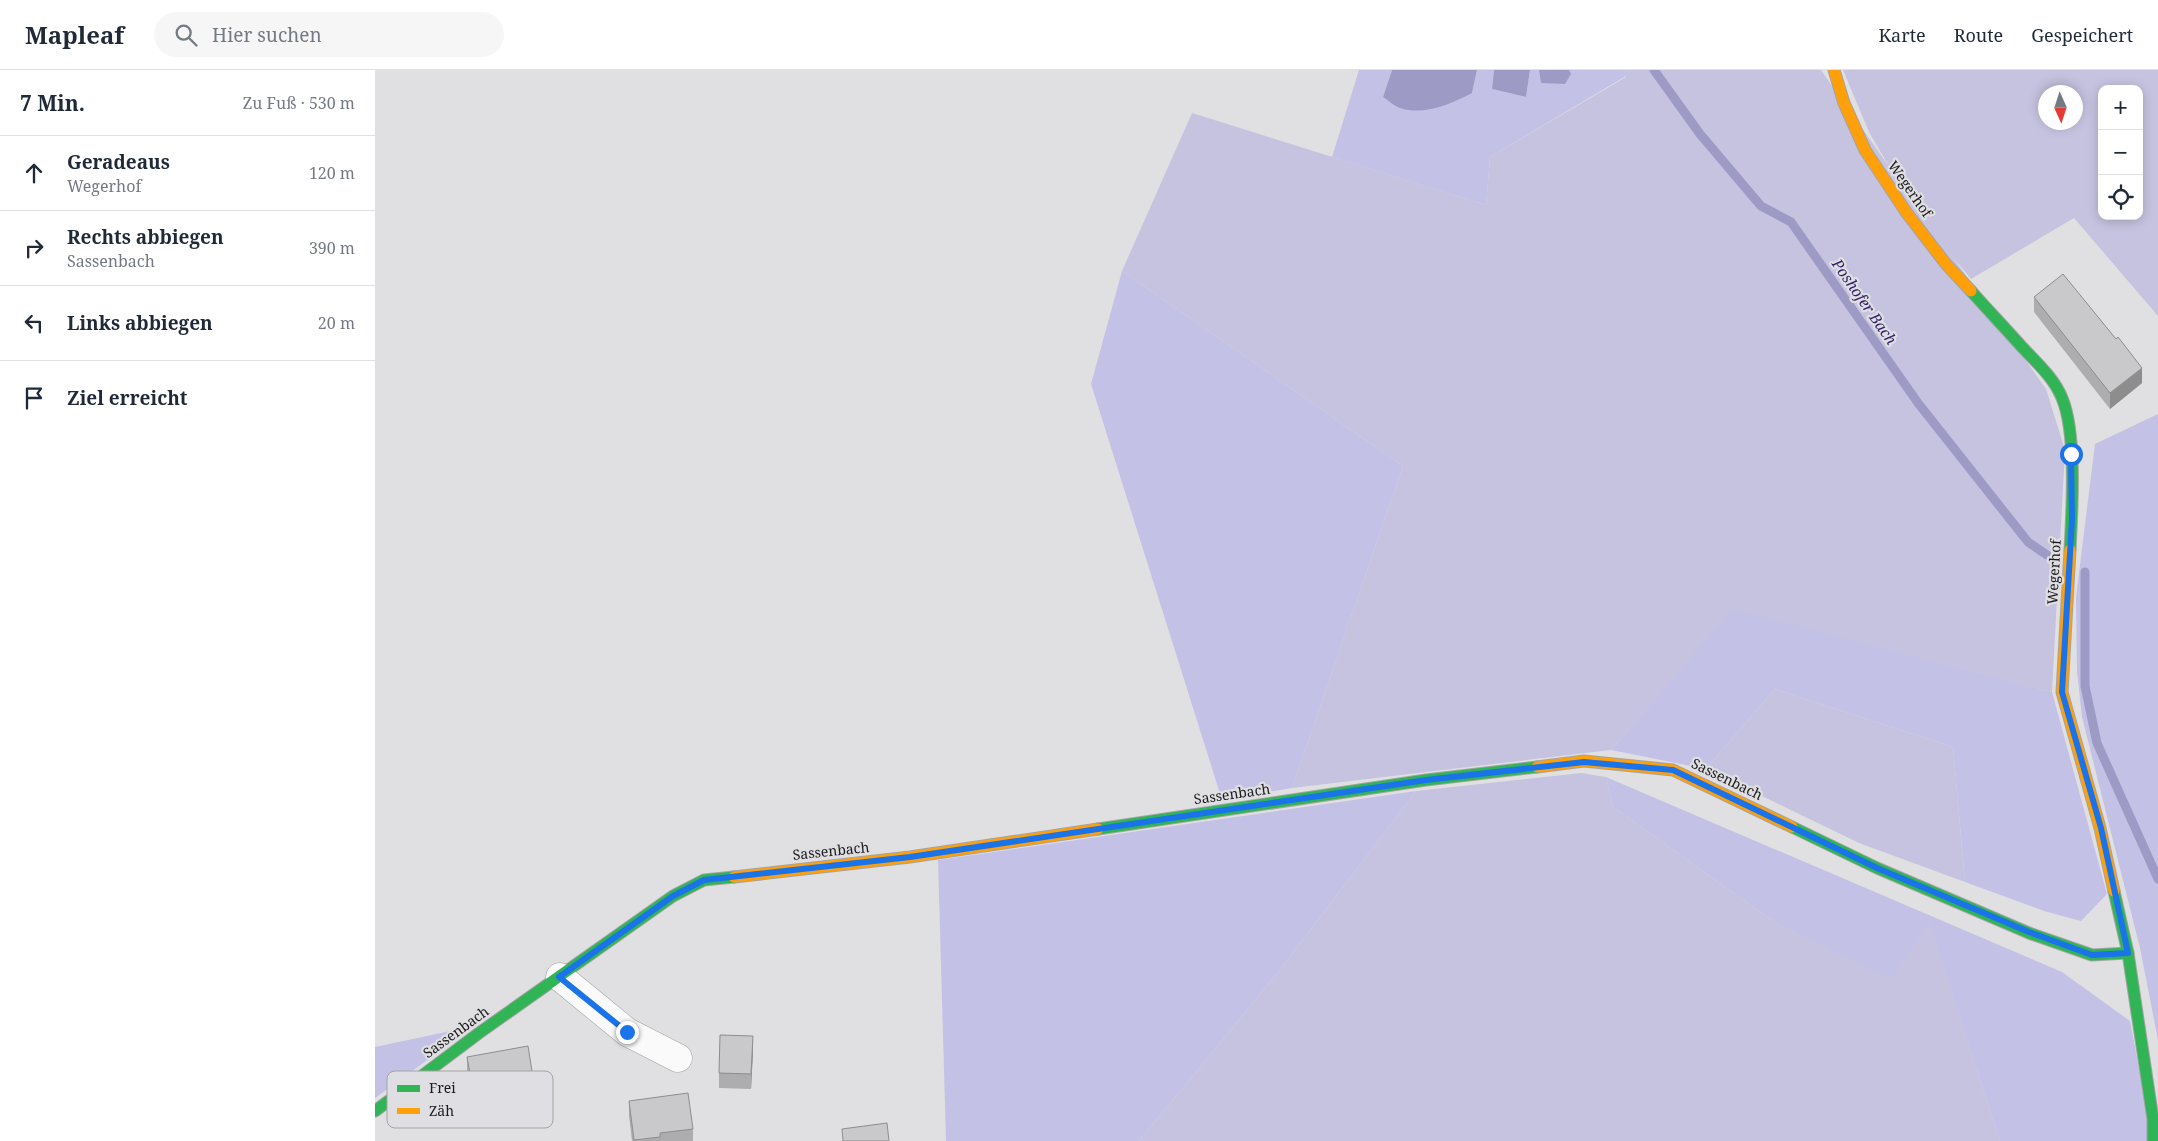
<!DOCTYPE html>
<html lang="de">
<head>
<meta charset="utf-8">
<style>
  :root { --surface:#fff; --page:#f6f6f7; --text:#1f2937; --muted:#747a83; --line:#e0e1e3 }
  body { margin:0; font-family:"Noto Serif",serif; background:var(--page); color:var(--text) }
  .controls { position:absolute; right:15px; top:15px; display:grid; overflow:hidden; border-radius:10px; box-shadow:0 2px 12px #0003 }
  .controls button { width:45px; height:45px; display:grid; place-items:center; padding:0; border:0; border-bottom:1px solid var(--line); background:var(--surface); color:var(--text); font:25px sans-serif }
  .compass { position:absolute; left:1663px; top:15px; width:45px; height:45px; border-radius:50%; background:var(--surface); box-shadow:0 2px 12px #0003; rotate:177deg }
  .stop { position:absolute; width:15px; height:15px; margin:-11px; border:4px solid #1a73e8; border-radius:50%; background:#fff }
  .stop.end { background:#1a73e8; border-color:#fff; box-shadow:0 1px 5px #0008 }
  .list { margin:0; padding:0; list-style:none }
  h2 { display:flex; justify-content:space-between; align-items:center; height:65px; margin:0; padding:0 20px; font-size:21px }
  h2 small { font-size:16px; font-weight:400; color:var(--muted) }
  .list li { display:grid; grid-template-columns:32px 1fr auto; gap:15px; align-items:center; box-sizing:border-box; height:75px; padding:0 20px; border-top:1px solid var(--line) }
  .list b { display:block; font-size:19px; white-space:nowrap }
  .list p { margin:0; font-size:16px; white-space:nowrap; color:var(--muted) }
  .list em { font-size:16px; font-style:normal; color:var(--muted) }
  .icon { flex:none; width:28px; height:28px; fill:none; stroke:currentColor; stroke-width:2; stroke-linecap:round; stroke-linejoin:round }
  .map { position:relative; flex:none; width:1783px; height:1071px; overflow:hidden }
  header { display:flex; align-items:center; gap:30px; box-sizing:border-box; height:70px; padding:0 25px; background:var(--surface); border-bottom:1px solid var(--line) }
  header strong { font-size:24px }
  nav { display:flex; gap:28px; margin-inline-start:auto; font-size:18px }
  .search { width:350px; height:45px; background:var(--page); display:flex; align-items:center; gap:12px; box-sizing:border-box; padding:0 18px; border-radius:28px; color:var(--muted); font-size:19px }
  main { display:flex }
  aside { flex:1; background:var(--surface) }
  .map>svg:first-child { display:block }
  .green { fill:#c5c3df; fill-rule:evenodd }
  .forest { fill:#c4c1e6 }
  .water { fill:#9e9ac6 }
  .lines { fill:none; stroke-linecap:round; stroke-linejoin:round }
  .stream { stroke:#9e9ac6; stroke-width:9 }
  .street-casing { stroke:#a4a4a5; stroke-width:29 }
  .fast-casing { stroke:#a4a4a5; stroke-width:13 }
  .slow-casing { stroke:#a4a4a5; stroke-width:13 }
  .street { stroke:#fafafb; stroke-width:28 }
  .fast { stroke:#30b455; stroke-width:11 }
  .slow { stroke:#ff9f0a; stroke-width:11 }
  .wall { fill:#adadaf }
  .shaded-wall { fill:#8d8d8e }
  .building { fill:#c9c9cb; stroke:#8d8d8e }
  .route { stroke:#1a73e8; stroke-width:6 }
  .labels { text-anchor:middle; stroke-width:4.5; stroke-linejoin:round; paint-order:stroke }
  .street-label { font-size:14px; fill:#1b1b1d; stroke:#dfdfe3 }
  .water-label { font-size:15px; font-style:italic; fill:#301e68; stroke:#dfdfe3 }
  .key { fill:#dfdfe3; stroke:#a4a4a8; stroke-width:1 }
  .key-label { font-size:14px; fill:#1b1b1d }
</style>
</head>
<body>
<header>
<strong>Mapleaf</strong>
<div class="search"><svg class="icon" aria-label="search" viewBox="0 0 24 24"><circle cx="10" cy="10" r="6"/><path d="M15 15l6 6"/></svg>Hier suchen</div>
<nav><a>Karte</a><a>Route</a><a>Gespeichert</a></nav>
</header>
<main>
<aside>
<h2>7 Min.<small>Zu Fuß · 530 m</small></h2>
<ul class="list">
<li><svg class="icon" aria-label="ahead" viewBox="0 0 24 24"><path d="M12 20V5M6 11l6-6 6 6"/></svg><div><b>Geradeaus</b><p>Wegerhof</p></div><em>120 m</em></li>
<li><svg class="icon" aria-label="right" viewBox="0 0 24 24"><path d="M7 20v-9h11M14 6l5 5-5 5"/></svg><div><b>Rechts abbiegen</b><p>Sassenbach</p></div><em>390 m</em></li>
<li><svg class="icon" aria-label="left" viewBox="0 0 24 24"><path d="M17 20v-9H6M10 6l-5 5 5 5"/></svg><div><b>Links abbiegen</b></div><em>20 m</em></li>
<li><svg class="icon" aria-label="arrive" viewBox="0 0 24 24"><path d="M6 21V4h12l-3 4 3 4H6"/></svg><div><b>Ziel erreicht</b></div></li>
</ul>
</aside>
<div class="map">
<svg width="1783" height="1071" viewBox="0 0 1783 1071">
  <rect width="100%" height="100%" fill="#e0e0e2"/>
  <g class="green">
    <path d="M1249 0H1446L1671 319 1690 380 1677 622 1357 540 1236 680 917 718 1028 396 747 201 817 43 1111 135 1115 87 1251 7Z"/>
    <path d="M1468 0H1783V246L1699 148 1596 209 1540 141 1494 62ZM1727 19H1764V146H1727ZM1670 22H1700V52H1670Z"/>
    <path d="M1400 619 1578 677 1590 812 1484 773 1331 699Z"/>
    <path d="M1206 703 1231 707 1238 737 1402 854 1516 908 1554 852 1625 1071H764L901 905 1041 721Z"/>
  </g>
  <g class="forest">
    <path d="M984 0H1017L1008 27 1097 23 1102 0H1119L1117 19 1151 27 1155 0H1249L1251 6 1115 87 1111 135 957 87Z"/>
    <path d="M747 201 1028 396 917 718 847 730 716 314Z"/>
    <path d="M1783 344V970L1765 878 1707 647 1702 602 1701 527 1720 374Z"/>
    <path d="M1357 539 1677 622 1732 824 1706 851 1669 841 1590 812 1578 677 1400 619 1331 699 1236 680Z"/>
    <path d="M1231 707 1687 902 1755 951 1778 1071H1625L1554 853 1516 909 1402 854 1238 737Z"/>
    <path d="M1041 721 901 905 764 1071H571L563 790Z"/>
    <path d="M99 956 0 1028V977Z"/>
  </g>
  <g class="water">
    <path d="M1017 0H1102L1097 23C1076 34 1049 46 1025 38 1019 36 1013 30 1008 27Z"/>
    <path d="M1119 0H1155L1151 27 1117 19Z"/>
    <path d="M1164 0H1194L1196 4 1190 14 1166 13Z"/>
  </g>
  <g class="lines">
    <g class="stream">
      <path d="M1279 0 1325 64 1386 136 1416 152 1543 333 1653 472 1672 485"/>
      <path d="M1710 502V616L1722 673 1783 809"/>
    </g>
    <defs>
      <path id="street" d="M185 907 252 962 303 988"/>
      <g id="fast">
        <path d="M1596 221C1613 240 1630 258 1647 277 1662 293 1679 308 1687 328 1702 363 1697 442 1695 480"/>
        <path d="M1417 757 1502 798 1654 863 1717 885 1753 883"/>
        <path d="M723 759 1051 710 1162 697"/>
        <path d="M1739 821 1753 883 1778 1049V1071"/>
        <path d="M0 1041 104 963 298 826 329 810 359 807"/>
      </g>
      <g id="slow">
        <path d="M1459 0 1469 33 1490 80 1531 142 1571 194 1596 221"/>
        <path d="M1695 480 1687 622 1725 758 1739 821"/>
        <path d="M1162 697 1209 691 1298 700 1417 757"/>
        <path d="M359 807 535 787 723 759"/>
      </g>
    </defs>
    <use href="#street" class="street-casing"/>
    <use href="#fast" class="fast-casing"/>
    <use href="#slow" class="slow-casing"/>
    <use href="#street" class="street"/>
    <use href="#fast" class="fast"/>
    <use href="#slow" class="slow"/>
  </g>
  <g class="wall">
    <path d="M1659 227 1767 313 1735 339 1659 242Z"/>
    <path d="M378 981 376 1019 344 1018V1003Z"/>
    <path d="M92 987 160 1020V1035L100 1046 92 1002Z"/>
    <path d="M254 1031 318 1059V1071H257L254 1046Z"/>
  </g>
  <g class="shaded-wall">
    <path d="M1767 298V313L1735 339V323Z"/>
    <path d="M378 966V981L376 1019V1004Z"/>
  </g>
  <g class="building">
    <path d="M1688 204 1741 269 1743 267 1767 298 1735 323 1659 227Z"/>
    <path d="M345 965 378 966 376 1004 344 1003Z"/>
    <path d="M153 976 160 1020 100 1031 92 987Z"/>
    <path d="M313 1023 318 1059 285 1063V1067L259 1070 254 1031Z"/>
    <path d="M512 1053 514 1071H468L467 1059Z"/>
  </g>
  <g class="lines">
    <path class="route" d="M252 962 184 907 298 826 329 810 535 787 1051 710 1209 692 1298 700 1502 798 1654 862 1717 885 1753 883 1726 758 1687 622 1697 449 1696 384"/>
  </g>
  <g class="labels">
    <g class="street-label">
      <text transform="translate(1535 119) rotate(55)" y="5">Wegerhof</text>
      <text transform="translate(1679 502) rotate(-87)" y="5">Wegerhof</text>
      <text transform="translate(1352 709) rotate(26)" y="5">Sassenbach</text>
      <text transform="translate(857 724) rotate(-8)" y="5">Sassenbach</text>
      <text transform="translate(456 781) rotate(-6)" y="5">Sassenbach</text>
      <text transform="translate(81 962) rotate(-36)" y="5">Sassenbach</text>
    </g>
    <g class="water-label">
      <text transform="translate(1489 232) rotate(55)" y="5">Poshofer Bach</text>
    </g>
  </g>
  <rect x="12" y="1001" width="166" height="57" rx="8" class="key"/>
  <rect x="22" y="1015" width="23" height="7" fill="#30b455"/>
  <rect x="22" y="1038" width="23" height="6" fill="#ff9f0a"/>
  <g class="key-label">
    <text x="54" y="1023">Frei</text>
    <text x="54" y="1046">Zäh</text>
  </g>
</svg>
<div class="controls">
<button>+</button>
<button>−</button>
<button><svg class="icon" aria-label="locate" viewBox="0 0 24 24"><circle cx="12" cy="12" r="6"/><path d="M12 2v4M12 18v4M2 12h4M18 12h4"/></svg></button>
</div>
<svg class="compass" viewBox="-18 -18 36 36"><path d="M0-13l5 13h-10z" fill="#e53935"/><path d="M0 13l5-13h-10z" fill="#747a83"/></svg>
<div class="stop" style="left:1696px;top:384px"></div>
<div class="stop end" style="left:252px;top:962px"></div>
</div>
</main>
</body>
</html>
